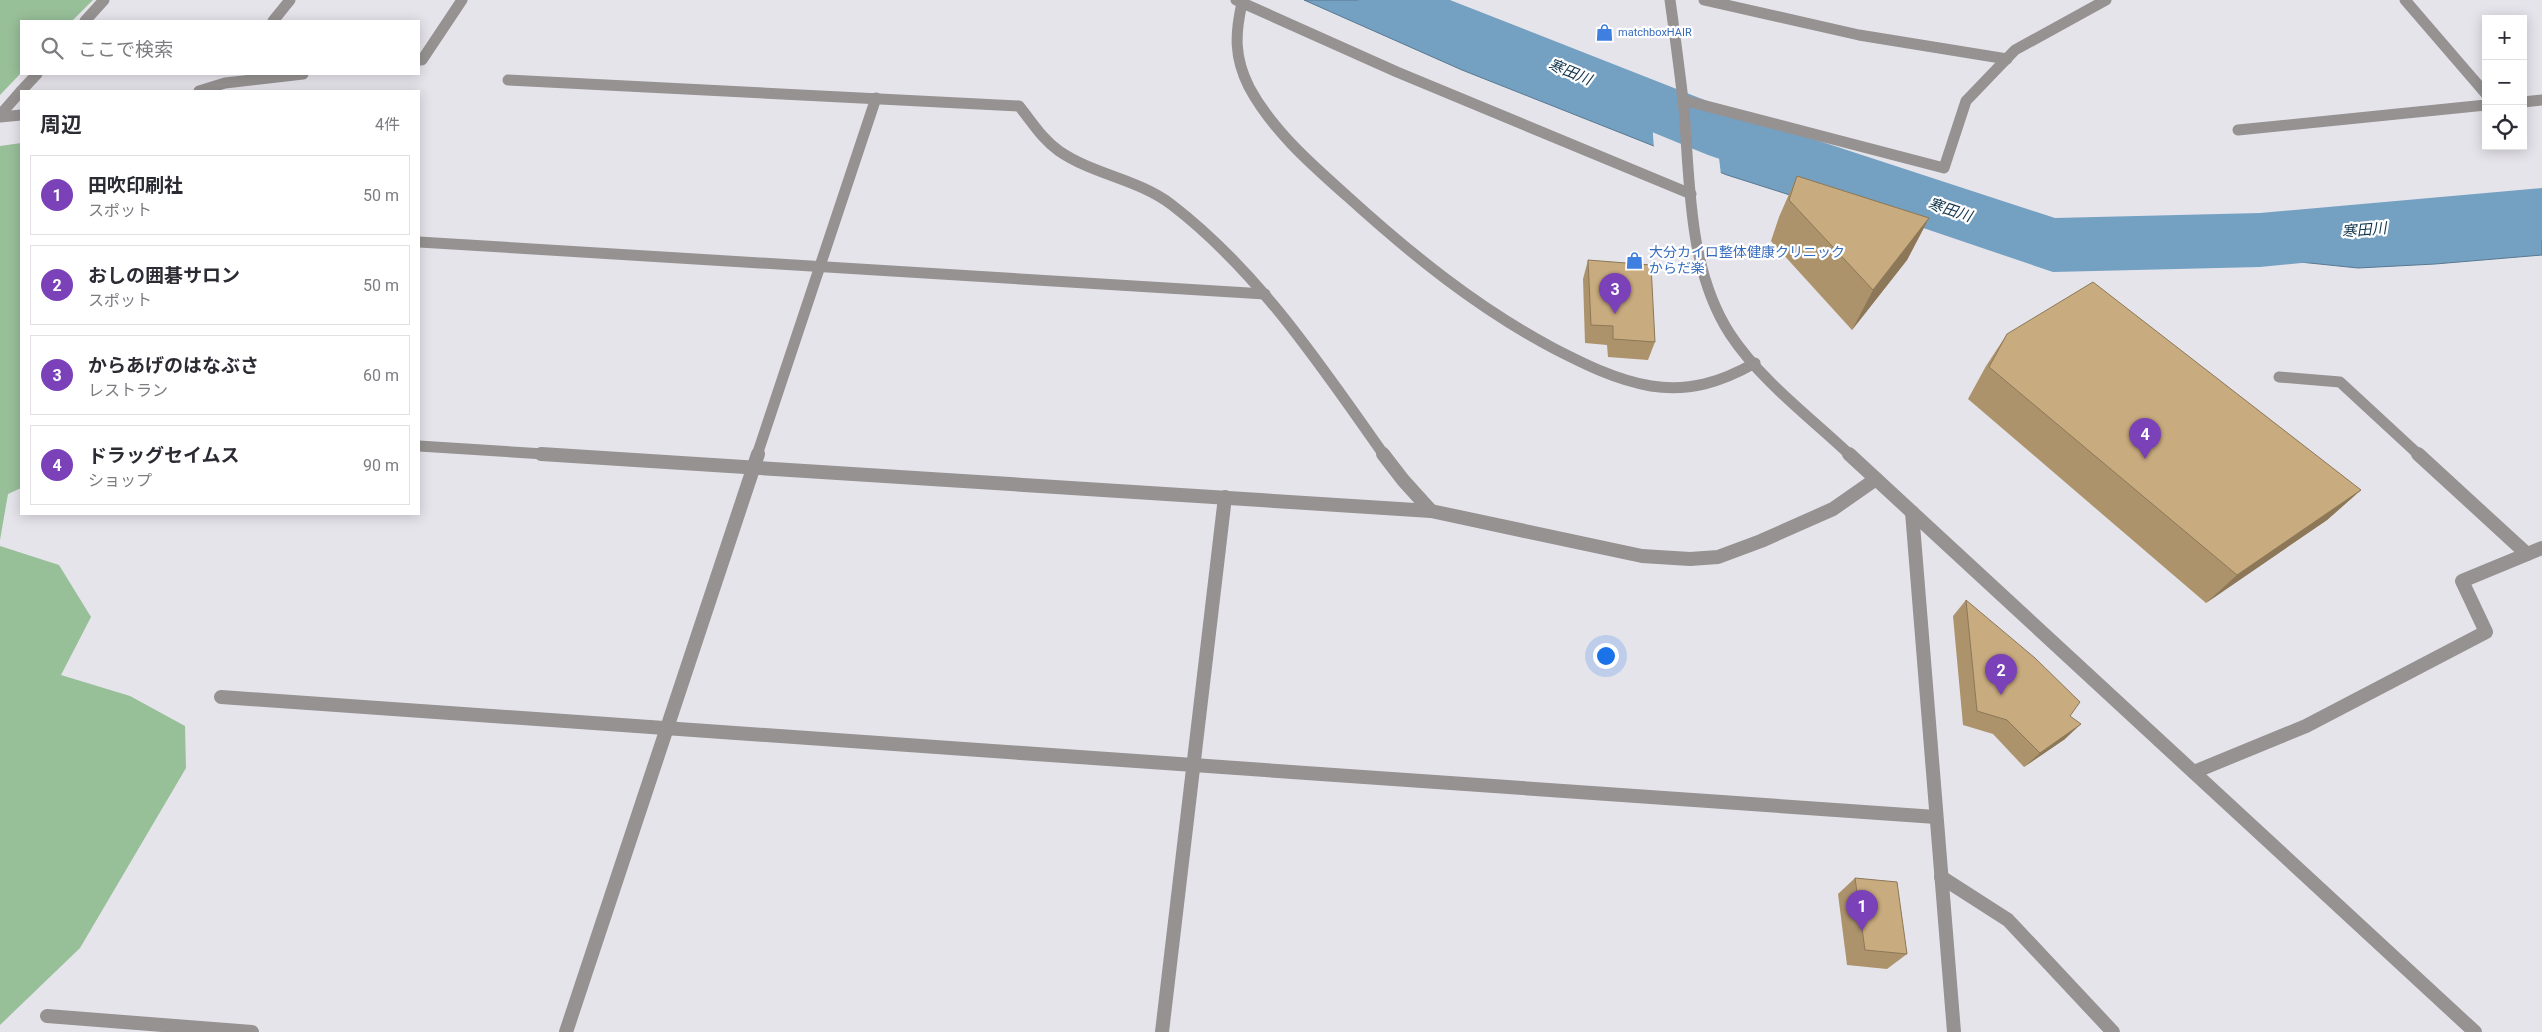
<!DOCTYPE html>
<html lang="ja">
<head>
<meta charset="utf-8">
<style>
  :root { --surface:#fff; --page:#f7f7f7; --text:#2b2b33; --muted:#7c7c81; --line:#e1e1e2; --accent:#7b41b8 }
  body { margin:0; font-family:Roboto,"Noto Sans JP",sans-serif; background:var(--page); color:var(--text) }
  .controls { position:absolute; right:15px; top:15px; display:grid; overflow:hidden; border-radius:0px; box-shadow:0 2px 12px #0003 }
  .controls button { width:45px; height:45px; display:grid; place-items:center; padding:0; border:0; border-bottom:1px solid var(--line); background:var(--surface); color:var(--text); font:25px sans-serif }
  .you { position:absolute; left:1605px; top:655px; width:18px; height:18px; margin:-12px; border:4px solid #fff; border-radius:50%; background:#1a73e8; box-shadow:0 0 0 8px #1a73e833 }
  .badge { display:grid; place-items:center; width:32px; height:32px; border-radius:50%; background:var(--accent); color:#fff; font-size:16px; font-weight:700 }
  .pin { position:absolute; translate:-50% -41px; filter:drop-shadow(0 1px 2px #0008) }
  .pin::after { content:''; position:absolute; top:26px; width:18px; height:15px; background:inherit; clip-path:polygon(0 0,100% 0,50% 100%) }
  .list { margin:0; padding:0; list-style:none }
  h2 { display:flex; justify-content:space-between; align-items:center; height:65px; margin:0; padding:0 20px; font-size:21px }
  h2 small { font-size:16px; font-weight:400; color:var(--muted) }
  .list li { display:grid; grid-template-columns:32px 1fr auto; gap:15px; align-items:center; box-sizing:border-box; height:80px; margin:0 10px 10px; padding:0 10px; border:1px solid var(--line); border-radius:0px }
  .list b { display:block; font-size:19px; white-space:nowrap }
  .list p { margin:0; font-size:16px; white-space:nowrap; color:var(--muted) }
  .list em { font-size:16px; font-style:normal; color:var(--muted) }
  .icon { flex:none; width:28px; height:28px; fill:none; stroke:currentColor; stroke-width:2; stroke-linecap:round; stroke-linejoin:round }
  .map { position:relative; flex:none; width:2542px; height:1032px; overflow:hidden }
  .search { position:absolute; background:var(--surface); box-shadow:0 2px 12px #0003; left:20px; top:20px; width:400px; height:55px; display:flex; align-items:center; gap:12px; box-sizing:border-box; padding:0 18px; border-radius:0px; color:var(--muted); font-size:19px }
  .panel { position:absolute; background:var(--surface); box-shadow:0 2px 12px #0003; left:20px; top:90px; width:400px; height:425px; border-radius:0px }
  .map>svg:first-child { display:block }
  .green { fill:#97bf98 }
  .water { fill:#74a1c2; stroke:#587890 }
  .pier { fill:#e6e4eb }
  .lines { fill:none; stroke-linecap:round; stroke-linejoin:round }
  .river { fill:#74a1c2; fill-rule:evenodd }
  .minor-far1 { stroke:#969292; stroke-width:11 }
  .minor { stroke:#969292; stroke-width:14 }
  .tertiary-far1 { stroke:#969292; stroke-width:11 }
  .tertiary { stroke:#969292; stroke-width:14 }
  .wall { fill:#ac936c }
  .shaded-wall { fill:#8c7858 }
  .building { fill:#c8ab7e; stroke:#8c7858 }
  .labels { text-anchor:middle; stroke-width:4.5; stroke-linejoin:round; paint-order:stroke }
  .far-shop-label { font-size:11px; fill:#366cbe; stroke:#fff; text-anchor:start }
  .shop-label { font-size:14px; fill:#366cbe; stroke:#fff; text-anchor:start }
  .water-label { font-size:15px; font-style:italic; fill:#10354d; stroke:#fff }
</style>
</head>
<body>
<div class="map">
<svg width="2542" height="1032" viewBox="0 0 2542 1032">
  <rect width="100%" height="100%" fill="#e6e4eb"/>
  <g class="green">
    <path d="M0 0H93L72 21H21V73L0 95Z"/>
    <path d="M21 143V488L8 494 0 540V146Z"/>
    <path d="M0 546 59 565 91 617 61 675 130 696 185 726 186 768 80 948 0 1025Z"/>
  </g>
  <path class="water" d="M1304 0H1401L1644 107 1789 163 1803 176 1854 196 1999 234 2343 249 2436 246 2542 237V255L2435 264 2358 268 2183 250 2025 251 1998 247 1920 223 1834 209 1727 175 1462 70Z"/>
  <path class="pier" d="M1651 107 1716 132 1721 175 1654 149Z"/>
  <g class="lines">
    <path class="river" d="M1358 0H1450L1758 121 2055 218 2260 213 2542 188V240L2260 267 2053 272 1708 155 1367 15Z"/>
    <g class="minor-far1">
      <path d="M1236 0 1397 72 1691 194"/>
      <path d="M1704 0 1859 35 2007 59"/>
      <path d="M2405 0 2486 94"/>
      <path d="M1242 3C1235 34 1234 57 1249 87 1272 130 1311 164 1347 196 1411 254 1476 307 1553 348 1584 364 1616 380 1651 386 1690 392 1721 382 1755 363"/>
      <path d="M85 21 104 0"/>
      <path d="M273 21 290 0"/>
      <path d="M419 60H422L462 0"/>
      <path d="M508 80 1019 106C1032 122 1042 139 1059 151 1094 175 1138 179 1172 205 1259 272 1321 366 1384 455"/>
      <path d="M21 91 37 74"/>
      <path d="M199 91 225 83 303 74"/>
      <path d="M1683 100 1944 168 1966 101 2015 50 2106 0"/>
      <path d="M2523 102 2542 100"/>
      <path d="M0 115 21 91"/>
      <path d="M0 117 21 115"/>
      <path d="M2238 130 2486 105"/>
      <path d="M419 242 1265 294"/>
      <path d="M2279 377 2340 382 2419 455"/>
      <path d="M419 446 560 455"/>
      <path d="M757 455 876 98"/>
    </g>
    <g class="minor">
      <path d="M541 454 1431 511 1642 556 1690 559 1718 557 1761 541 1833 509 1876 479"/>
      <path d="M1383 454 1403 480 1431 511"/>
      <path d="M2418 454 2527 554"/>
      <path d="M1912 512 1954 1032"/>
      <path d="M221 697 1936 817"/>
      <path d="M2194 772 2306 726 2486 632 2462 581 2542 548"/>
      <path d="M1941 877 2008 920 2113 1032"/>
      <path d="M47 1016 252 1032"/>
      <path d="M566 1032 758 454"/>
      <path d="M1162 1032 1225 497"/>
    </g>
    <path class="tertiary-far1" d="M1670 0C1675 36 1680 73 1684 109 1690 183 1688 269 1730 334 1761 381 1810 417 1850 455"/>
    <path class="tertiary" d="M1849 454 2475 1032"/>
  </g>
  <g class="wall">
    <path d="M1797 176 1929 218 1907 260 1852 330 1771 241 1779 217Z"/>
    <path d="M1588 260 1655 342 1648 360 1608 357 1607 345 1585 343 1583 279Z"/>
    <path d="M2007 334 2361 490 2327 520 2206 603 1968 399 1986 366Z"/>
    <path d="M1966 600 2070 716 2065 739 2024 767 1993 734 1963 725 1953 616Z"/>
    <path d="M1855 878 1907 954 1887 969 1847 965 1838 894Z"/>
  </g>
  <g class="shaded-wall">
    <path d="M1929 218 1907 260 1852 330 1873 290Z"/>
    <path d="M2361 490 2327 520 2206 603 2237 575Z"/>
    <path d="M2081 724 2065 739 2024 767 2040 753Z"/>
  </g>
  <g class="building">
    <path d="M1797 176 1929 218 1873 290 1789 200Z"/>
    <path d="M1588 260 1651 265 1655 342 1613 339V326L1591 325Z"/>
    <path d="M2093 282 2361 490 2237 575 1989 367 2007 334Z"/>
    <path d="M1966 600 2035 658 2080 702 2070 716 2081 724 2040 753 2007 720 1977 711Z"/>
    <path d="M1855 878 1897 882 1907 954 1865 950Z"/>
  </g>
  <defs>
    <symbol id="shop-bare" viewBox="-9 -9 18 18"><path d="M-5-2.5h2.3a2.7 3.5 0 0 1 5.4 0H5L5.5 6h-11ZM-1.5-2.5h3a1.5 2.3 0 0 0-3 0Z" fill="#3f7fe0" stroke="#fff" stroke-width="2.5" paint-order="stroke"/></symbol>
  </defs>
  <g fill-rule="evenodd">
    <use href="#shop-bare" x="1592" y="20" width="25" height="25"/>
    <use href="#shop-bare" x="1622" y="248" width="25" height="25"/>
  </g>
  <g class="labels">
    <g class="far-shop-label">
      <text x="1618" y="36">matchboxHAIR</text>
    </g>
    <g class="shop-label">
      <text x="1649" y="257">大分カイロ整体健康クリニック<tspan x="1649" dy="16">からだ楽</tspan></text>
    </g>
    <g class="water-label">
      <text transform="translate(1570 72) rotate(22)" y="5">寒田川</text>
      <text transform="translate(1950 210) rotate(18)" y="5">寒田川</text>
      <text transform="translate(2364 230) rotate(-5)" y="5">寒田川</text>
    </g>
  </g>
</svg>
<div class="controls">
<button>+</button>
<button>−</button>
<button><svg class="icon" aria-label="locate" viewBox="0 0 24 24"><circle cx="12" cy="12" r="6"/><path d="M12 2v4M12 18v4M2 12h4M18 12h4"/></svg></button>
</div>
<div class="you"></div>
<div class="pin badge" style="left:1862px;top:931px">1</div>
<div class="pin badge" style="left:2001px;top:695px">2</div>
<div class="pin badge" style="left:1615px;top:314px">3</div>
<div class="pin badge" style="left:2145px;top:459px">4</div>
<div class="search"><svg class="icon" aria-label="search" viewBox="0 0 24 24"><circle cx="10" cy="10" r="6"/><path d="M15 15l6 6"/></svg>ここで検索</div>
<section class="panel">
<h2>周辺<small>4件</small></h2>
<ul class="list">
<li><span class="badge">1</span><div><b>田吹印刷社</b><p>スポット</p></div><em>50 m</em></li>
<li><span class="badge">2</span><div><b>おしの囲碁サロン</b><p>スポット</p></div><em>50 m</em></li>
<li><span class="badge">3</span><div><b>からあげのはなぶさ</b><p>レストラン</p></div><em>60 m</em></li>
<li><span class="badge">4</span><div><b>ドラッグセイムス</b><p>ショップ</p></div><em>90 m</em></li>
</ul>
</section>
</div>
</body>
</html>
